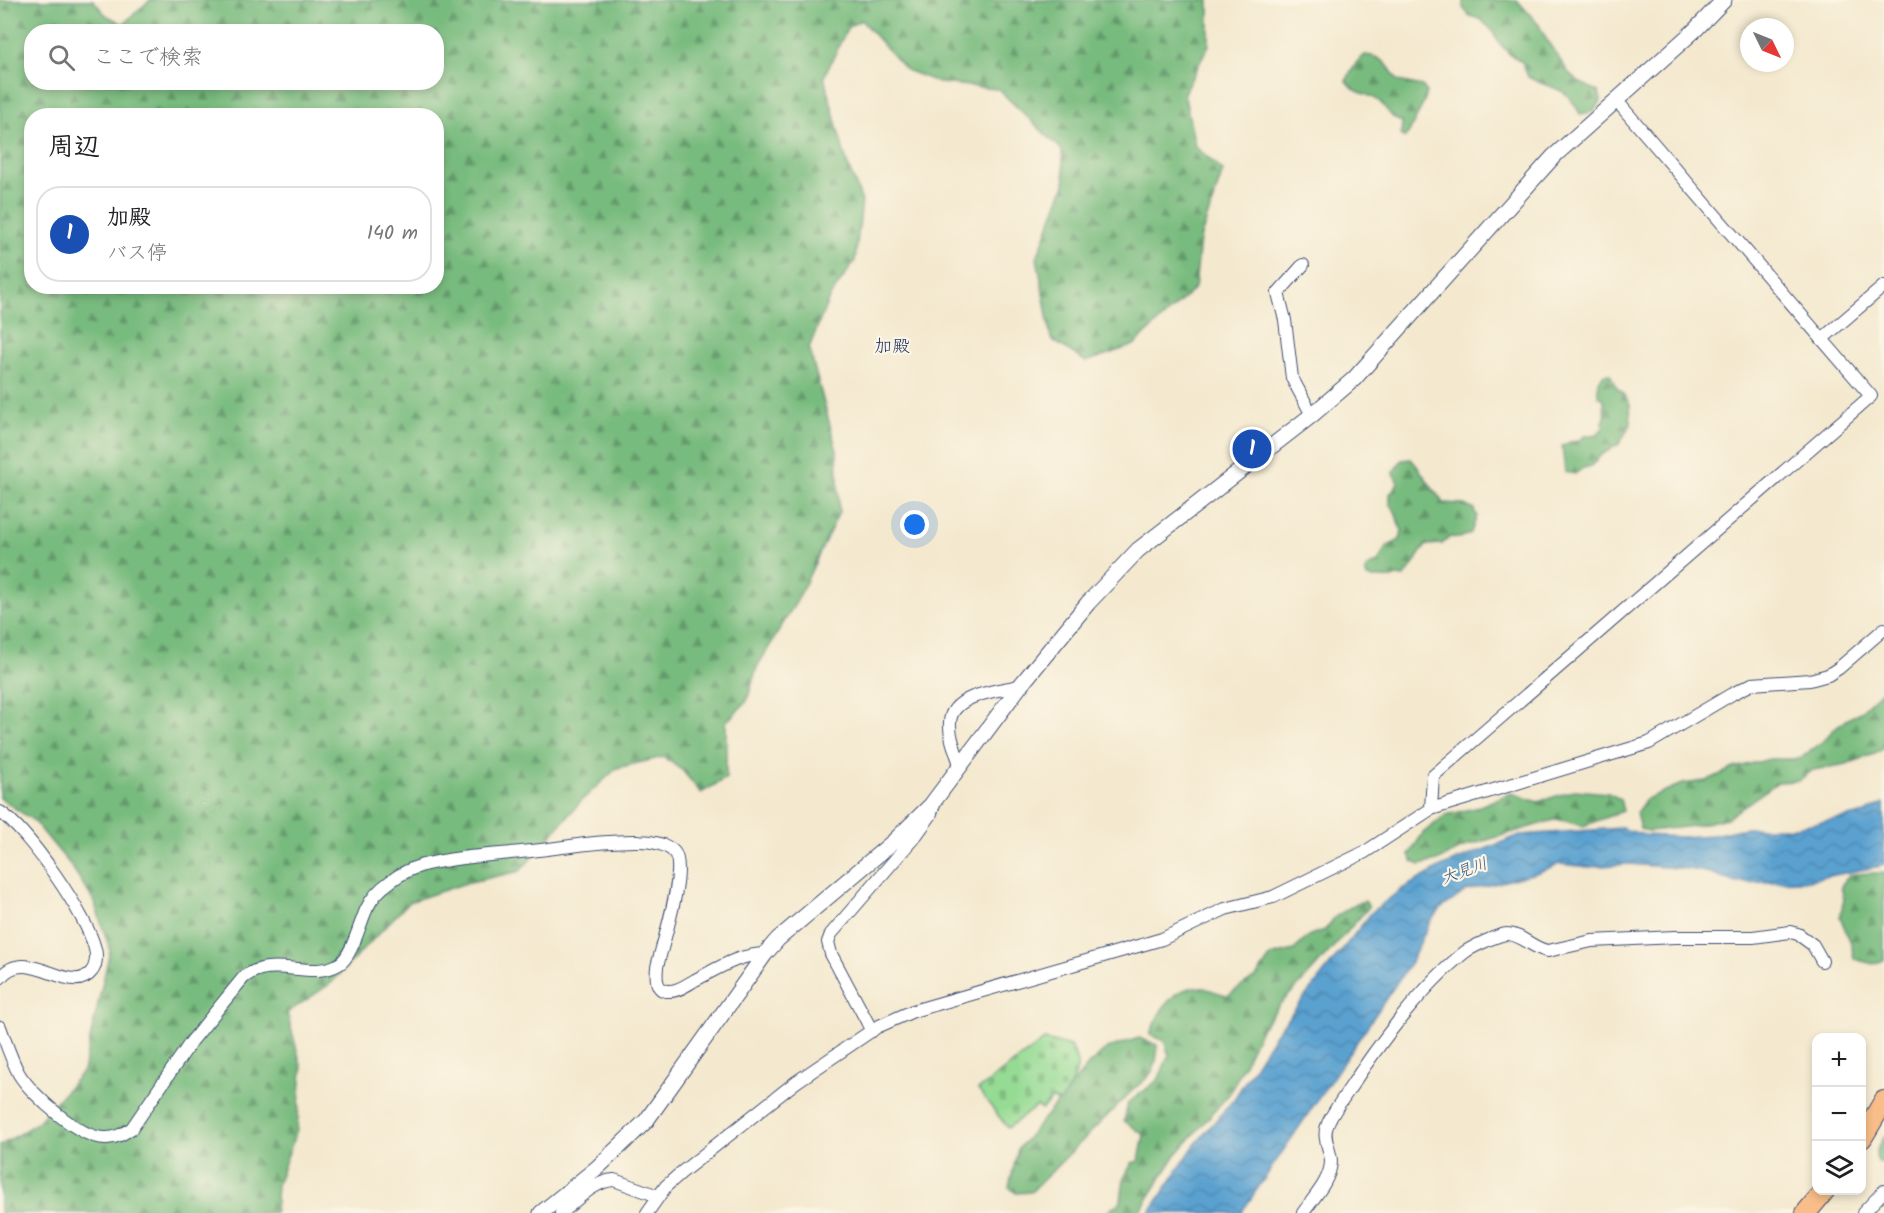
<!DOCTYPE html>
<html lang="ja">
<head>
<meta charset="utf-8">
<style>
  :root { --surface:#fff; --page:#f2f2f2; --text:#202124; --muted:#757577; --line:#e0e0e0; --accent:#ea580c }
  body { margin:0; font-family:Kalam,"Klee One",sans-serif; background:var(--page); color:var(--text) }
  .controls { position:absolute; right:18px; bottom:18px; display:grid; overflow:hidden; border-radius:12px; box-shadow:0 3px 9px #0003 }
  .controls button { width:54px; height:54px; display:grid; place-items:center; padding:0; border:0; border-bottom:2px solid var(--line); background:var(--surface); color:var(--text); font:30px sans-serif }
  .compass { position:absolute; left:1740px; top:18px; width:54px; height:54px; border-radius:50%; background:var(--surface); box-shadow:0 3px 9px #0003; rotate:133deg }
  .you { position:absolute; left:915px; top:525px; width:21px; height:21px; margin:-15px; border:4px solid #fff; border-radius:50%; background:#1a73e8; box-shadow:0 0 0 9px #1a73e833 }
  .badge { display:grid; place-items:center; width:39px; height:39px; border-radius:50%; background:var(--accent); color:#fff; font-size:20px; font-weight:700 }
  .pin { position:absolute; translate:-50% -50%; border:3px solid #fff; box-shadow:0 2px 6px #0006 }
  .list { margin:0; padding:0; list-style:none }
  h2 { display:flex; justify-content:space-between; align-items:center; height:78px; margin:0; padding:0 24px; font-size:26px }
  h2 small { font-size:20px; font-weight:400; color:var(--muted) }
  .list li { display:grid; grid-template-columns:39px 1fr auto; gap:18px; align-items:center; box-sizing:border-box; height:96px; margin:0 12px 12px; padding:0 12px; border:2px solid var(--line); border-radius:24px }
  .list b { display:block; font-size:22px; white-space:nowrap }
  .list p { margin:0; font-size:20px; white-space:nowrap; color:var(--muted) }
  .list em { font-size:20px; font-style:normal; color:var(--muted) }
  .icon { flex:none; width:33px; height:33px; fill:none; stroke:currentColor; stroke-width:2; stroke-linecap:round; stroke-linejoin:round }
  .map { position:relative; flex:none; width:1884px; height:1213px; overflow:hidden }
  .search { position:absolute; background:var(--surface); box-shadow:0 3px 9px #0003; left:24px; top:24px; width:420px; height:66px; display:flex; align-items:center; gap:15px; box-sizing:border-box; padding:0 21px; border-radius:24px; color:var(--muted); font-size:22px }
  .panel { position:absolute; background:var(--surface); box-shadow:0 3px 9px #0003; left:24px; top:108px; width:420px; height:186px; border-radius:24px }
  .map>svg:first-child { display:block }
  .forest { fill:url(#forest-firs); stroke:#4a756e; stroke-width:1.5; fill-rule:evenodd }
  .cemetery { fill:url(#cemetery-stones); stroke:#588579; stroke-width:1.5 }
  .water { fill:url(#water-waves); stroke:#3a6897; stroke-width:1.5 }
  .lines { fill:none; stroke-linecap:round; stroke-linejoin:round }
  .minor-casing { stroke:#3c4b6f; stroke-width:14 }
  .tertiary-casing { stroke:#3c4b6f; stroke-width:17 }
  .primary-casing { stroke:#3c4b6f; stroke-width:22 }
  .minor { stroke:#fff; stroke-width:12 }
  .tertiary { stroke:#fff; stroke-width:15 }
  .primary { stroke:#f8bd88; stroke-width:20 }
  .labels { text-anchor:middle; stroke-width:4.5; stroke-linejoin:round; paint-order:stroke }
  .water-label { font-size:16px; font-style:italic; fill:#315786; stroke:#fcf5e5 }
  .quarter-label { font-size:18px; fill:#1b2f5e; stroke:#fcf5e5 }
</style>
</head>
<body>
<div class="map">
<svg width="1884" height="1213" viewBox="0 0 1884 1213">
  <defs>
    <pattern id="forest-firs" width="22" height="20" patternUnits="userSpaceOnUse" patternTransform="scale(1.5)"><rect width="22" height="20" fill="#78bb7e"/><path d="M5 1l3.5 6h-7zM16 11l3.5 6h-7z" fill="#62986a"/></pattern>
    <pattern id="cemetery-stones" width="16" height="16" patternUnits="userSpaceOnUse" patternTransform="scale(1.5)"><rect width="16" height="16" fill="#96db94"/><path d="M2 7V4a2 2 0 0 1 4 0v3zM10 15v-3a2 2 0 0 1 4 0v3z" fill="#81bc82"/></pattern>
    <pattern id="water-waves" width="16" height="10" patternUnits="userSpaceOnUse" patternTransform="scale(1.5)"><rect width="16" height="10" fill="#5aa1d0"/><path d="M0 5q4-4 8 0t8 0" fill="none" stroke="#4a84ac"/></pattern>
  </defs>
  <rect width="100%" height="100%" fill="#fcf5e5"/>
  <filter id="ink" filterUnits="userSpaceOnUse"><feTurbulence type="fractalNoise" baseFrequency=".0167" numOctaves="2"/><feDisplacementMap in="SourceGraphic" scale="12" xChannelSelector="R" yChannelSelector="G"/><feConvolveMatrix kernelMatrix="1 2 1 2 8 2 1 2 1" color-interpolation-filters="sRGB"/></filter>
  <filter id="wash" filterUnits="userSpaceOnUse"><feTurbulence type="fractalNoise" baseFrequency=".008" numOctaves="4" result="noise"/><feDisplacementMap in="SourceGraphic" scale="24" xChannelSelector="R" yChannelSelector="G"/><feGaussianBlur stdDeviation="1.35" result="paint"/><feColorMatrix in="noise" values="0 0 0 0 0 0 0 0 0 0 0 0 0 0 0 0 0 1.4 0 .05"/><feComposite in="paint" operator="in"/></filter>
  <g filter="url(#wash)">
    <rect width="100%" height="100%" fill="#f4e9cf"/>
    <g class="forest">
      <path d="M0 0H93L106 15 123 24 150 0H1209V45L1184 93 1195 146 1223 171 1200 239 1195 288 1134 345 1086 362 1051 339 1037 257 1065 184 1062 150 998 89 940 83 906 70 861 20 848 27 824 77 846 160 862 201 855 261 829 298 809 348 837 451 839 512 798 599 757 667 747 701 726 722V778L701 793 682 770 663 757 617 768 582 800 520 871 466 883 409 902 330 984 287 1013 302 1069 297 1129 277 1185 275 1213H0V1146L38 1122 83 1071 110 950 94 901 72 867 34 821 0 798ZM32 32H436V82H32ZM32 116H436V286H32Z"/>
      <path d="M1463 0H1517L1539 25 1546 39 1568 72 1577 81 1599 92 1601 101 1593 112 1580 114C1565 84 1554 91 1528 77L1522 62 1509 54 1497 40 1491 29 1480 19 1470 16 1463 8Z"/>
      <path d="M1365 55C1384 56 1389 67 1398 81L1422 86 1427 92C1426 100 1410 131 1405 138L1401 135 1402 122C1391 119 1388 110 1380 102 1368 92 1357 96 1346 81L1357 62Z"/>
      <path d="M1605 374H1610L1617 388 1623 393 1630 404 1631 424 1619 444 1601 455 1591 466 1583 468 1575 474 1565 472 1562 446 1570 442 1580 441 1584 436 1597 434 1604 427 1602 423 1605 419C1603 412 1606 406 1603 398L1598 396C1598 387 1597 379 1605 374Z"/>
      <path d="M1411 459C1424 473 1431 489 1444 503L1460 504 1473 508 1477 516 1471 533 1460 538 1450 537 1442 544 1427 545C1417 554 1414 567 1404 577L1396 576 1390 579C1382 577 1374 579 1367 577L1365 571 1367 567 1378 562 1386 547 1400 540 1402 530C1396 522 1398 511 1390 504V494L1398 483 1393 472 1402 460Z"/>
      <path d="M1884 689V748L1877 753 1847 764 1813 770 1798 781 1778 782 1727 818 1693 826 1649 831 1640 829 1636 813 1646 799 1682 784 1706 781 1734 768 1770 759H1799L1821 743 1837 726 1861 711Z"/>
      <path d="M1575 790 1608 793 1620 799 1623 811 1583 826 1557 819 1467 846 1437 861 1420 865 1412 861 1409 855 1423 833 1446 815 1475 808 1511 793 1538 802Z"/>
      <path d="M1869 873H1884V960L1873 964 1854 959 1851 943 1840 917 1844 899 1841 886 1849 875Z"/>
      <path d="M1365 901 1369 907 1304 980 1280 1004 1261 1029 1230 1093 1175 1156 1139 1213H1106L1121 1201 1124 1178 1132 1163 1139 1161 1144 1135 1124 1121 1128 1103 1158 1080 1169 1055 1164 1041 1150 1035C1157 1014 1171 990 1194 987 1204 986 1218 993 1227 996L1257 976 1271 956 1294 950 1310 935 1325 930 1335 917 1357 903Z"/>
      <path d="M1139 1038 1157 1045C1158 1067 1153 1074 1136 1087L1031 1192 1016 1193 1009 1187 1018 1149 1089 1064 1108 1048Z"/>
      <path d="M1884 1136V1162H1877L1876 1151Z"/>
    </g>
    <path class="cemetery" d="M1044 1040 1070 1046C1086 1069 1072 1080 1061 1102L1052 1099 1042 1109 1037 1106 1008 1128 978 1090Z"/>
    <path class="water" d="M1884 803V864L1881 866 1803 881 1736 883 1711 873 1688 869 1629 864 1589 867 1559 864 1536 873 1466 891 1442 908 1431 920 1411 962 1241 1213H1149L1194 1146 1234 1099 1273 1037 1372 912 1402 889 1443 866 1520 835 1621 828 1644 835 1682 837 1713 835 1745 828H1790L1863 814Z"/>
  </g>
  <g filter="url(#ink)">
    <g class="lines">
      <defs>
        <g id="minor">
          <path d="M1303 265 1278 293 1285 320 1292 378 1312 415"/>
          <path d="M1822 339 1884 286"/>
          <path d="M960 764C956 752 949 737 950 723 950 695 999 690 1020 686"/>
          <path d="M1431 809 1649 743 1732 694 1752 684 1810 680 1828 675 1839 668 1884 629"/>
          <path d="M0 812C28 830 88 917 95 949 97 956 96 966 92 971 71 999 27 943 0 978"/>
          <path d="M0 1027C6 1043 11 1059 19 1074 32 1095 81 1140 107 1138 117 1138 124 1133 132 1128L191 1042 243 978C272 954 310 981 339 964 352 957 360 922 367 908 372 897 381 888 391 881 400 874 413 868 423 865 458 856 496 855 531 851 567 847 604 840 640 841 650 841 667 844 674 852 688 868 662 945 657 967 656 977 655 992 670 991 679 991 688 984 695 980 717 969 739 954 765 954"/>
          <path d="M872 1031 831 954 828 942 831 934 917 834 930 816 934 804"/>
          <path d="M561 1213C576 1201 594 1181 614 1180L658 1196"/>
          <path d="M647 1213 666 1186 682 1172 796 1082 877 1027 913 1011 1138 946 1162 939 1225 909 1273 897 1365 852 1431 809 1433 776 1871 396 1616 100"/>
          <path d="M1303 1213C1314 1197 1330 1181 1331 1162 1331 1150 1322 1138 1327 1126 1331 1114 1341 1102 1348 1091 1377 1046 1423 985 1465 952 1472 947 1499 934 1507 934 1522 934 1533 949 1548 951L1592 941 1675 937H1753L1790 932 1798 934 1813 945 1822 961"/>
          <path d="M1863 1213 1884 1191"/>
        </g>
        <path id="tertiary" d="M541 1213 598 1167 646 1121 765 954 778 939 893 842 931 805 1020 686 1088 603 1138 550 1312 415 1354 379 1554 156 1695 30 1724 0"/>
        <g id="primary">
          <path d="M1862 1138 1884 1101"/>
          <path d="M1806 1213 1825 1190"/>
        </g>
      </defs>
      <use href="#minor" class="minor-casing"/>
      <use href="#tertiary" class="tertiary-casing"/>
      <use href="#primary" class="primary-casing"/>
      <use href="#minor" class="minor"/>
      <use href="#tertiary" class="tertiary"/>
      <use href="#primary" class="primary"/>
    </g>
  </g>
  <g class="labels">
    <g class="water-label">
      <text transform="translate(1464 870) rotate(-20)" y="6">大見川</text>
    </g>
    <g class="quarter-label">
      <text x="892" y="352">加殿</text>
    </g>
  </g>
</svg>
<div class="controls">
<button>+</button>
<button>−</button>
<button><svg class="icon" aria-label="layers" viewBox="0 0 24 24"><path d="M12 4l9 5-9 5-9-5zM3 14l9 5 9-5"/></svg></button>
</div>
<svg class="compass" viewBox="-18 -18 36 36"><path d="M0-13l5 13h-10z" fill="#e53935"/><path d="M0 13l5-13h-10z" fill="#757577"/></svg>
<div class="you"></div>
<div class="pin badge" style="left:1252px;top:449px;background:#1a4fb4">1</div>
<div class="search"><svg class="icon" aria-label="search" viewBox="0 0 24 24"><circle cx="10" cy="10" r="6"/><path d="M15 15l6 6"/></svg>ここで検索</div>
<section class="panel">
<h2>周辺<small></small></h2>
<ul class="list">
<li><span class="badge" style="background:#1a4fb4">1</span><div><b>加殿</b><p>バス停</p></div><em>140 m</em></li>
</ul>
</section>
</div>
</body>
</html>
